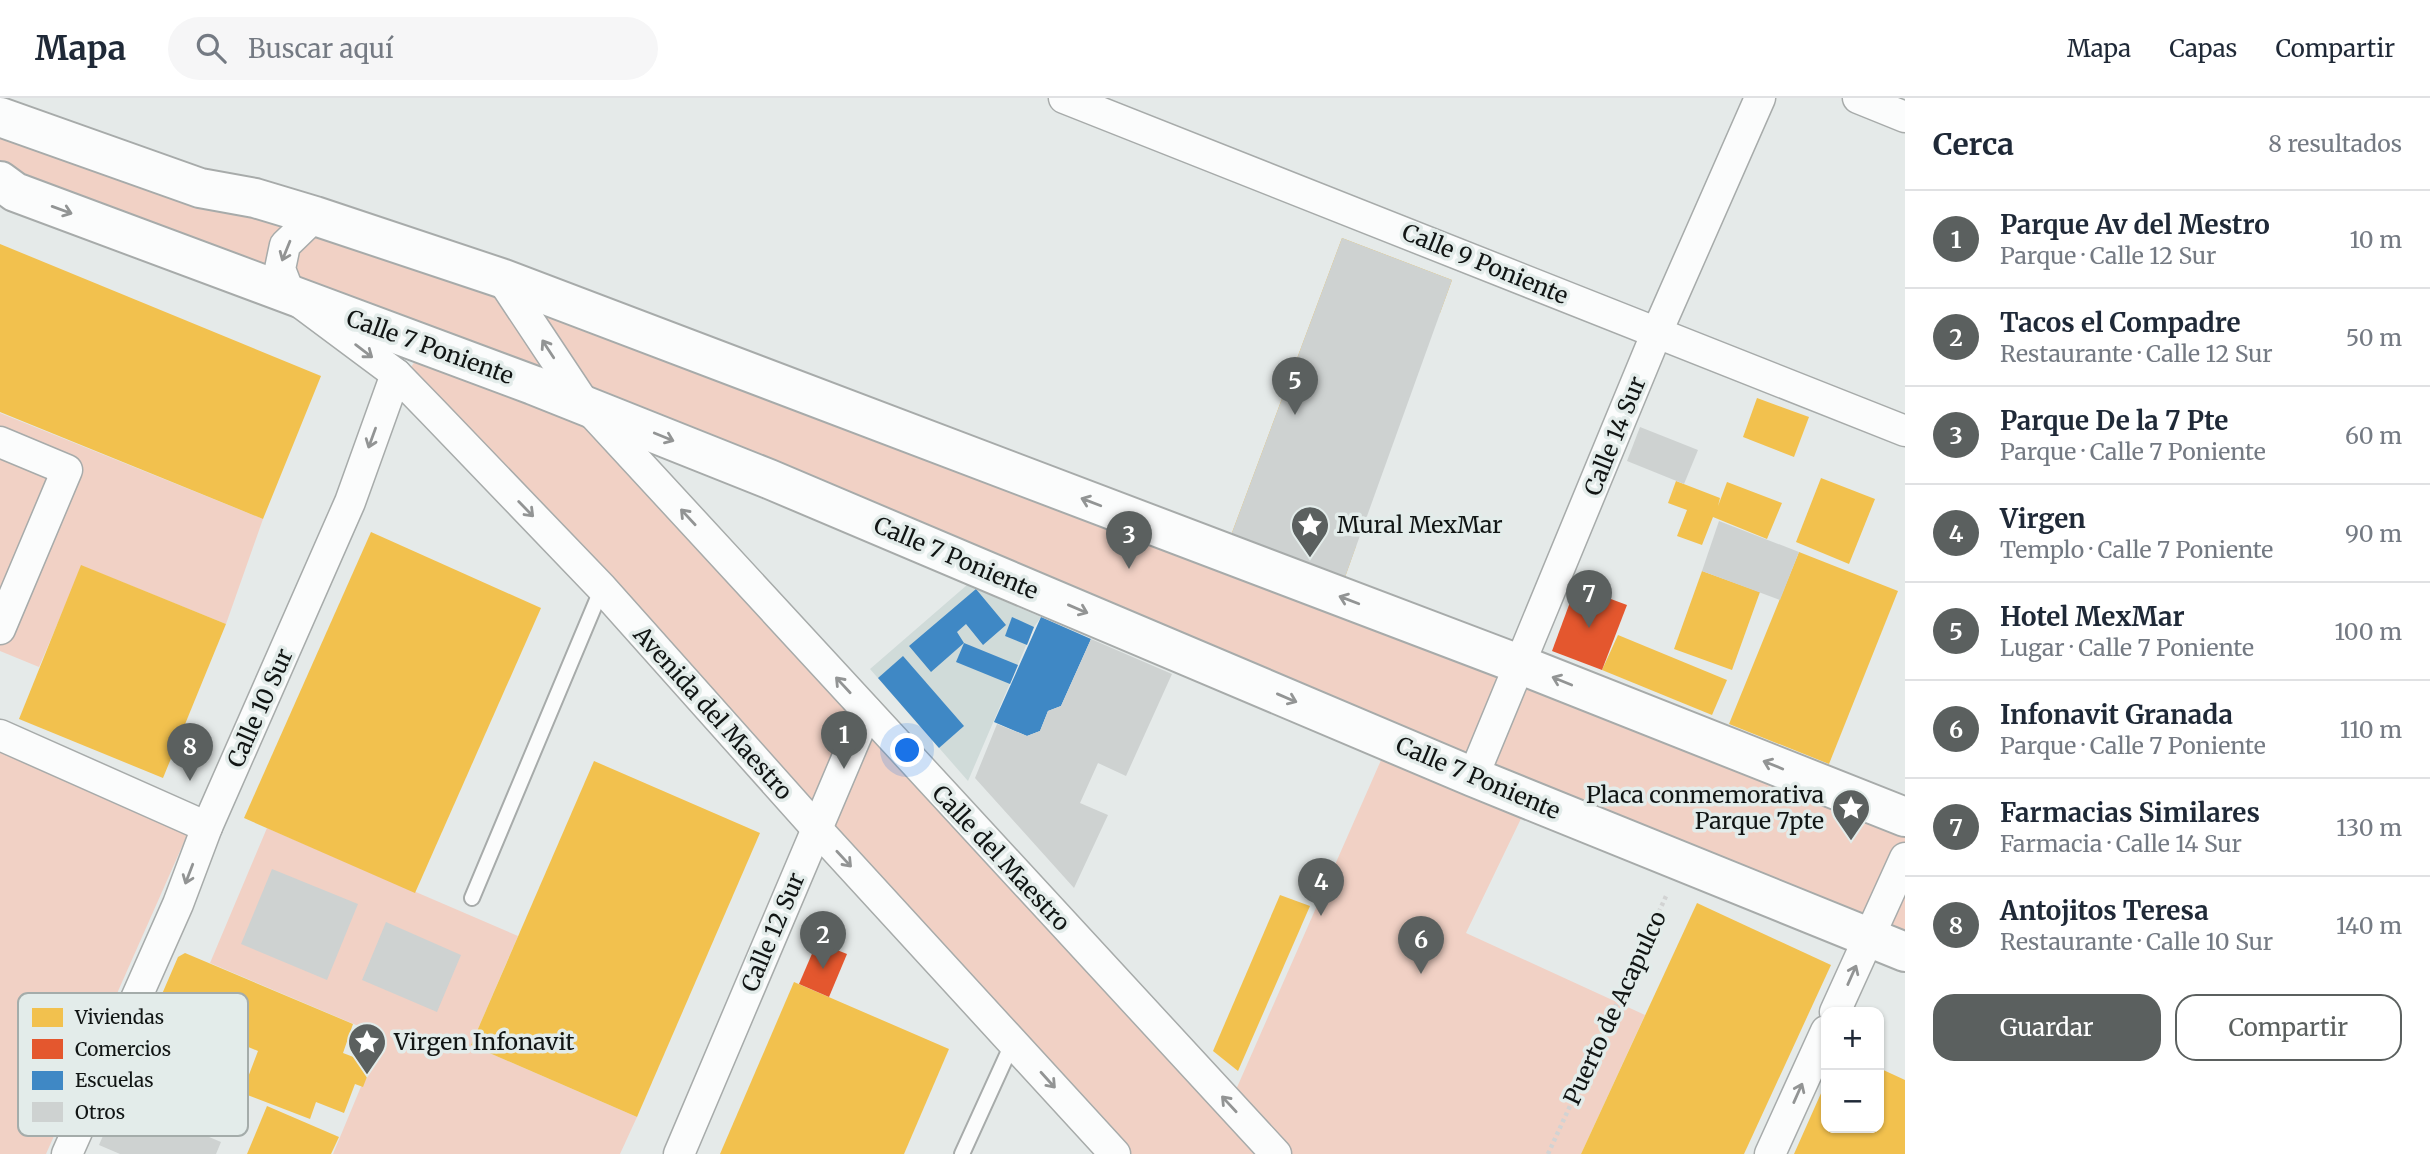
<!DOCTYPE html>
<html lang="es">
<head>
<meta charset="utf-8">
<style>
  :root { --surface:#fff; --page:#f6f6f7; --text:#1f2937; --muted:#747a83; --line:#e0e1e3; --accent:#5b605f }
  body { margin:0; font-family:Merriweather,serif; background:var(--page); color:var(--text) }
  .controls { position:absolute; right:21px; bottom:21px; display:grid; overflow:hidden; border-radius:14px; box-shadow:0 2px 5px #0004 }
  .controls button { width:63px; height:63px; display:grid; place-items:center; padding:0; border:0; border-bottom:2px solid var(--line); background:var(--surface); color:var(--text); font:35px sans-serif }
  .you { position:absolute; left:908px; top:653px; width:24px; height:24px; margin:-18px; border:5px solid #fff; border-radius:50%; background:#1a73e8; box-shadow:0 0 0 10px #1a73e833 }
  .badge { display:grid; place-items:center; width:46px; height:46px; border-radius:50%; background:var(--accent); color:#fff; font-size:23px; font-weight:700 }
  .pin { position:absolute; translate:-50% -58px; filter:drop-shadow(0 2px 4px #0008) }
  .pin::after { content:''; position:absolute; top:37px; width:24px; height:21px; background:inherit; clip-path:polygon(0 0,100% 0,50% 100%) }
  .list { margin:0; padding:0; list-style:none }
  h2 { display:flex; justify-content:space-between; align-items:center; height:91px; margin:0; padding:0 28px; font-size:30px }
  h2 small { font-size:23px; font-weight:400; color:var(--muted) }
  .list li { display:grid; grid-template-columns:46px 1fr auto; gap:21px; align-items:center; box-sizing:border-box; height:98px; padding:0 28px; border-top:2px solid var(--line) }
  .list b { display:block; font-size:26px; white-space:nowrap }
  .list p { margin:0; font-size:23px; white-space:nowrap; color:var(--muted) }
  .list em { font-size:23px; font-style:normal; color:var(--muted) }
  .actions { display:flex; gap:14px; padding:21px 28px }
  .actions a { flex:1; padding:16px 0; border:2px solid var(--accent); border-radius:21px; text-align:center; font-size:24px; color:var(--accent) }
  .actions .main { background:var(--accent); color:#fff }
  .icon { flex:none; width:38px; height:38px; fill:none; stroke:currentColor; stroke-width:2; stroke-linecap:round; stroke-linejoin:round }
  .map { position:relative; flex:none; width:1905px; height:1056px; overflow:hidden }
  header { display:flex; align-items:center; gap:42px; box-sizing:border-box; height:98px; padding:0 35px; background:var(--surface); border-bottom:2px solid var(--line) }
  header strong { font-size:33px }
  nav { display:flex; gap:38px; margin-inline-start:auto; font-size:24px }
  .search { width:490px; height:63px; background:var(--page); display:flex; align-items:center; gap:18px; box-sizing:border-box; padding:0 24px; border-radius:38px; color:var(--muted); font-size:26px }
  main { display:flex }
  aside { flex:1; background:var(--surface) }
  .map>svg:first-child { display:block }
  .built { fill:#d0dbd9 }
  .green { fill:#f1d1c5 }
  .homes { fill:#f2c14e }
  .shops { fill:#e4572e }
  .schools { fill:#3f88c5 }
  .building { fill:#ced2d1 }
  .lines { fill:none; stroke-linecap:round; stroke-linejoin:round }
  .lane-casing { stroke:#a7abaa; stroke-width:18 }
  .street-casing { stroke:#a7abaa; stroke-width:33 }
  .secondary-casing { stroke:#a7abaa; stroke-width:42 }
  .path { stroke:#d2d3d3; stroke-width:4.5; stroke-dasharray:3.5 3.5; stroke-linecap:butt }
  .lane { stroke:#fbfcfc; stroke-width:14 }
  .street { stroke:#fbfcfc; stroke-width:30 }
  .secondary { stroke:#fbfcfc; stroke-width:38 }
  .oneway { stroke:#929494 }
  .labels { text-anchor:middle; stroke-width:7; stroke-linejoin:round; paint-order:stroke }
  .street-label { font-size:23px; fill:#111514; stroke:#e3ecea }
  .poi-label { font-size:23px; fill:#111514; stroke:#e3ecea; text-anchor:start }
  .key { fill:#e3ecea; stroke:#a4acaa; stroke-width:2 }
  .key-label { font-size:19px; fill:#111514 }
</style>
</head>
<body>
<header>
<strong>Mapa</strong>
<div class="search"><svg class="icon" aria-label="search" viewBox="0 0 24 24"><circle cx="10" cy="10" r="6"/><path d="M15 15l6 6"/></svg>Buscar aquí</div>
<nav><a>Mapa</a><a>Capas</a><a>Compartir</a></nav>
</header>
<main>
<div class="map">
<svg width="1905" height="1056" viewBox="0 0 1905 1056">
  <rect width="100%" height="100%" fill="#e5eae9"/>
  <path class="built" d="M967 487 1041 519 1034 529 968 683 870 571Z"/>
  <g class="green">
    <path d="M0 21 254 102 1905 721V854L1530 702 1466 835 1645 917 1581 1056H1279L1231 1003 1389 644 0 80Z"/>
    <path d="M424 250 530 288 592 335 1269 1056H1120L409 272Z"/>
    <path d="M0 315 263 421 226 526 82 468 39 569 0 553Z"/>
    <path d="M0 653 188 735 46 1056H0Z"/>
    <path d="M267 730 518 838 471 947 637 1019 620 1056H333L382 938 210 865Z"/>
  </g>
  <g class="homes">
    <path d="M1342 140 1452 182 1440 215 1363 187 1276 418 1356 448 1344 482 1230 440Z"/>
    <path d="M0 146 321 278 263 421 0 314Z"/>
    <path d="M1757 300 1809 319 1794 359 1743 339Z"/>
    <path d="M1821 380 1875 401 1849 466 1796 444Z"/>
    <path d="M1676 383 1720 400 1718 408 1727 384 1782 405 1767 441 1713 419 1702 447 1677 438 1687 412 1668 405Z"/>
    <path d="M371 434 541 510 415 795 244 720Z"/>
    <path d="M1799 454 1898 493 1829 666 1729 626Z"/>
    <path d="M81 467 226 526 163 680 19 621Z"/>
    <path d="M1702 473 1760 494 1732 572 1674 551Z"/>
    <path d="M1618 537 1727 582 1712 617 1602 572Z"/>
    <path d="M594 663 760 735 637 1019 471 947Z"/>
    <path d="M1280 797 1310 808 1238 973 1213 953Z"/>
    <path d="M1697 805 1831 867 1744 1056H1581Z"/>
    <path d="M185 855 353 926 343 955 372 966 363 989 355 986 344 1015 316 1004 310 1021 242 995 258 953 156 910 178 859Z"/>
    <path d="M794 884 949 951 904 1056H720Z"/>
    <path d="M1879 970 1905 982V1056H1794L1826 984V1030H1879Z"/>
    <path d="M267 1008 339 1039 331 1056H247Z"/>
  </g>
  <g class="shops">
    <path d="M1576 488 1627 507 1602 572 1552 553Z"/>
    <path d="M817 844 847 856 829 899 799 886Z"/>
  </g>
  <g class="schools">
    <path d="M976 491 1006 527 983 547 966 526 957 534 964 545 931 574 909 548Z"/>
    <path d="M1012 519 1034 529 1027 547 1005 538Z"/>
    <path d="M1041 519 1091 541 1061 608 1048 613 1040 633 1027 638 994 624Z"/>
    <path d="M964 545 1018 567 1010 586 956 564Z"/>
    <path d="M903 558 964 628 939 650 878 580Z"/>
  </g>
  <g class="building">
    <path d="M1342 140 1452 182 1344 482 1230 440Z"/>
    <path d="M1640 329 1698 352 1684 386 1627 363Z"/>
    <path d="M1719 423 1799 454 1780 502 1702 473Z"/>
    <path d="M1091 541 1172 576 1126 678 1098 665 1080 705 1108 717 1074 790 975 680 997 626 1027 638 1040 633 1048 613 1061 608Z"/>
    <path d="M272 771 358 806 327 882 241 846Z"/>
    <path d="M386 824 461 857 437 914 362 882Z"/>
    <path d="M119 1001 221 1044 216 1056H120L99 1047Z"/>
  </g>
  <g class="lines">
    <defs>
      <g id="lane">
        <path d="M472 800 602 490"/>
        <path d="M962 1056 1013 944"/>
      </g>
      <g id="street">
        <path d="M1064 0 1905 333"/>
        <path d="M1858 0 1905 19"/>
        <path d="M315 118 285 147 280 171 290 197 396 276 432 313 602 490 817 731 1115 1056"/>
        <path d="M501 180 586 308 1276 1056"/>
        <path d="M0 344 67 372 0 531"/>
        <path d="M0 637 207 729"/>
        <path d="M1473 679 1657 234 1760 0"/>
        <path d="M1835 914 1905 760"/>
        <path d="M67 1056 178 806 207 729 350 404 396 276"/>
        <path d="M679 1056 867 613"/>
        <path d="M1770 1056 1826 933"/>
      </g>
      <g id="secondary">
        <path d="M0 19 200 90 255 100 315 118 501 180 1521 567 1905 719"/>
        <path d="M0 83 15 94 533 287 769 381 1473 679 1905 854"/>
      </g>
    </defs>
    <use href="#lane" class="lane-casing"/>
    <use href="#street" class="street-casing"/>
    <use href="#secondary" class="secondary-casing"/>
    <path class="path" d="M1548 1056 1667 796"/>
    <use href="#lane" class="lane"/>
    <use href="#street" class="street"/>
    <use href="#secondary" class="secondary"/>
  </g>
  <defs><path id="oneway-shaft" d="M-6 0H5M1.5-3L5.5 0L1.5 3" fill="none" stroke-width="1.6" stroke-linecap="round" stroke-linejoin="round" transform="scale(1.75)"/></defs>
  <g class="oneway">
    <use href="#oneway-shaft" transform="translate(62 112) rotate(20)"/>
    <use href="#oneway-shaft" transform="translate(286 153) rotate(112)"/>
    <use href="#oneway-shaft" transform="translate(548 251) rotate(-123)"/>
    <use href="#oneway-shaft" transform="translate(364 253) rotate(37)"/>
    <use href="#oneway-shaft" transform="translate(664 339) rotate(22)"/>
    <use href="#oneway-shaft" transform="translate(372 340) rotate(110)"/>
    <use href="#oneway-shaft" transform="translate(1091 404) rotate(-159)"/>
    <use href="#oneway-shaft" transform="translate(526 411) rotate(46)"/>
    <use href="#oneway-shaft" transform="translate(688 419) rotate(-133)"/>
    <use href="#oneway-shaft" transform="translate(1349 502) rotate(-159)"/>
    <use href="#oneway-shaft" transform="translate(1078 511) rotate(23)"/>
    <use href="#oneway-shaft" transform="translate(1562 583) rotate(-158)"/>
    <use href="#oneway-shaft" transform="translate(843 587) rotate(-133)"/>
    <use href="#oneway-shaft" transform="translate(1287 600) rotate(23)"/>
    <use href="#oneway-shaft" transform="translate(1773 667) rotate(-158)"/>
    <use href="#oneway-shaft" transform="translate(844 761) rotate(47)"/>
    <use href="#oneway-shaft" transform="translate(189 776) rotate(111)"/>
    <use href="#oneway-shaft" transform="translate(1852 877) rotate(-66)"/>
    <use href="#oneway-shaft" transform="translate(1048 982) rotate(48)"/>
    <use href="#oneway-shaft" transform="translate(1798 995) rotate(-66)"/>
    <use href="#oneway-shaft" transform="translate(1229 1006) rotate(-133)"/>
  </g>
  <defs>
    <symbol id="sight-pin" viewBox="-11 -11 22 30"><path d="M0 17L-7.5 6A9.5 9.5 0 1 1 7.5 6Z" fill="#5b605f" stroke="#e3ecea"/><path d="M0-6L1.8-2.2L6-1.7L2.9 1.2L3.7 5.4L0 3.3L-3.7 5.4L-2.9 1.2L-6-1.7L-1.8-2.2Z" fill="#fff"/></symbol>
  </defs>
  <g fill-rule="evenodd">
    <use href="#sight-pin" x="1288" y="405" width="44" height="60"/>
    <use href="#sight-pin" x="1829" y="688" width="44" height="60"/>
    <use href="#sight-pin" x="345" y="922" width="44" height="60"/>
  </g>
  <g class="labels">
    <g class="street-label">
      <text transform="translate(1485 166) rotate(22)" y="8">Calle 9 Poniente</text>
      <text transform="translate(430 249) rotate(20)" y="8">Calle 7 Poniente</text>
      <text transform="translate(1615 338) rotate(-68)" y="8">Calle 14 Sur</text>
      <text transform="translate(956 460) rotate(23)" y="8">Calle 7 Poniente</text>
      <text transform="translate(260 610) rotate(-66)" y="8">Calle 10 Sur</text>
      <text transform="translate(713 615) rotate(48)" y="8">Avenida del Maestro</text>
      <text transform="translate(1478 680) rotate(23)" y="8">Calle 7 Poniente</text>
      <text transform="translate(1001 760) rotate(47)" y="8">Calle del Maestro</text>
      <text transform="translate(773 834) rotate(-67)" y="8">Calle 12 Sur</text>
      <text transform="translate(1615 910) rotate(-65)" y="8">Puerto de Acapulco</text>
    </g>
    <g class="poi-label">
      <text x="1337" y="435">Mural MexMar</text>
      <text x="1824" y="705" text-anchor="end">Placa conmemorativa<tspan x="1824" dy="26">Parque 7pte</tspan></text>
      <text x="394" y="952">Virgen Infonavit</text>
    </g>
  </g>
  <rect x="18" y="895" width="230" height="143" rx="10" class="key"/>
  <rect x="32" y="910" width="31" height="19" fill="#f2c14e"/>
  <rect x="32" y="941" width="31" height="20" fill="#e4572e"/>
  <rect x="32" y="973" width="31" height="19" fill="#3f88c5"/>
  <rect x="32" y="1004" width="31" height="20" fill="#ced2d1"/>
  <g class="key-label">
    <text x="75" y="926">Viviendas</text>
    <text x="75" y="958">Comercios</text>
    <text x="75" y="989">Escuelas</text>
    <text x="75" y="1021">Otros</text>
  </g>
</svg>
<div class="controls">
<button>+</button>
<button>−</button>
</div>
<div class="you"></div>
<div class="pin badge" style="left:844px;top:671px">1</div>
<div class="pin badge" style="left:823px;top:871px">2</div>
<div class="pin badge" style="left:1129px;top:471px">3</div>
<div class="pin badge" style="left:1321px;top:818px">4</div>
<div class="pin badge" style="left:1295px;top:317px">5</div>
<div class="pin badge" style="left:1421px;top:876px">6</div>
<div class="pin badge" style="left:1589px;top:530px">7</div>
<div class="pin badge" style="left:190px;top:683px">8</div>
</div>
<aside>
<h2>Cerca<small>8 resultados</small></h2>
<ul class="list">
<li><span class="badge">1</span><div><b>Parque Av del Mestro</b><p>Parque · Calle 12 Sur</p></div><em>10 m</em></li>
<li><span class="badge">2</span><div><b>Tacos el Compadre</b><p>Restaurante · Calle 12 Sur</p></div><em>50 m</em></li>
<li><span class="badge">3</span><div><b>Parque De la 7 Pte</b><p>Parque · Calle 7 Poniente</p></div><em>60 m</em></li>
<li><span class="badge">4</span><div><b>Virgen</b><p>Templo · Calle 7 Poniente</p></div><em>90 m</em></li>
<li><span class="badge">5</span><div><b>Hotel MexMar</b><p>Lugar · Calle 7 Poniente</p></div><em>100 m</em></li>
<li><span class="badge">6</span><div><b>Infonavit Granada</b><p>Parque · Calle 7 Poniente</p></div><em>110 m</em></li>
<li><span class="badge">7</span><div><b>Farmacias Similares</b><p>Farmacia · Calle 14 Sur</p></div><em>130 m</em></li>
<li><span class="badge">8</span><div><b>Antojitos Teresa</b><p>Restaurante · Calle 10 Sur</p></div><em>140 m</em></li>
</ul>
<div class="actions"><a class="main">Guardar</a><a>Compartir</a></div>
</aside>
</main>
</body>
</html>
